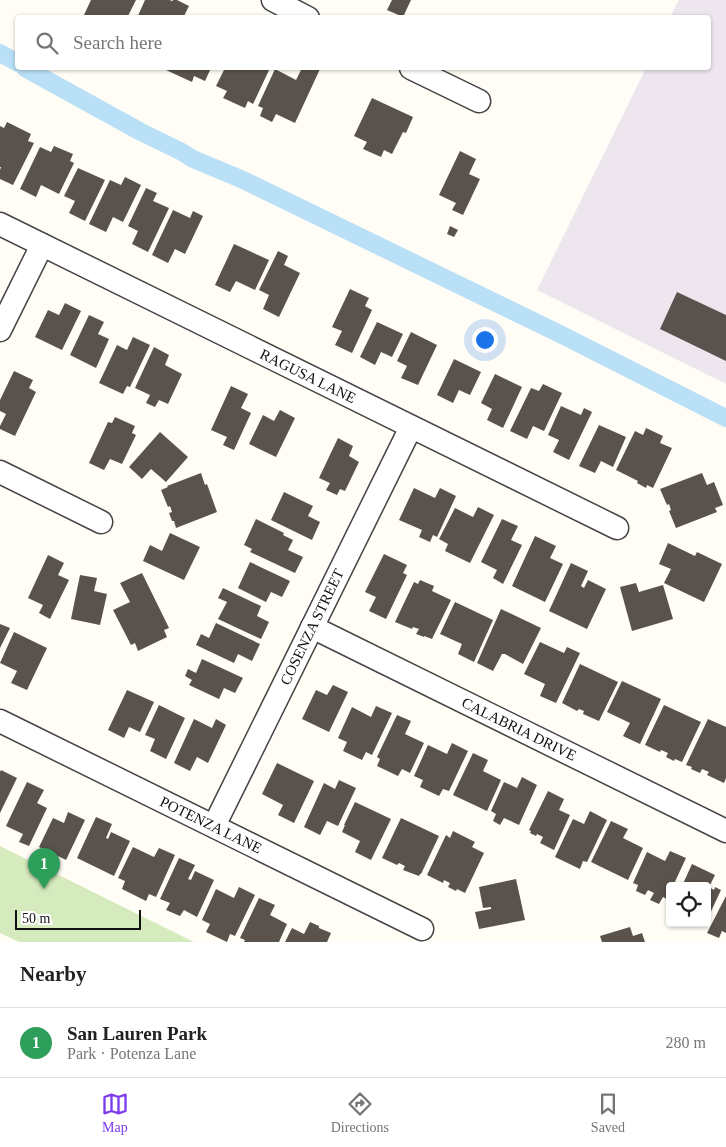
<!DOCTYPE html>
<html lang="en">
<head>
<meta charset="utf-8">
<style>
  :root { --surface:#fff; --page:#f6f6f6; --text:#222; --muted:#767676; --line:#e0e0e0; --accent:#7c3aed }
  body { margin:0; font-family:"Times New Roman",serif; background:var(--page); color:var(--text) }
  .controls { position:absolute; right:15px; bottom:15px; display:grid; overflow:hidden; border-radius:5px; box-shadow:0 1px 4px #0004 }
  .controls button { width:45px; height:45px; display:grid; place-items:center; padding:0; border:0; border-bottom:1px solid var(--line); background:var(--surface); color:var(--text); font:25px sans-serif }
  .scale { position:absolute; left:15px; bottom:12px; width:126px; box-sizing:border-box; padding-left:5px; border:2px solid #111; border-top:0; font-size:14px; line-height:18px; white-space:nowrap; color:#111; -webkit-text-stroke:4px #fff; paint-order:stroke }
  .you { position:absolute; left:484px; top:339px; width:18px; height:18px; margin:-12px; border:4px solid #fff; border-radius:50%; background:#1a73e8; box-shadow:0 0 0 8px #1a73e833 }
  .badge { display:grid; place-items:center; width:32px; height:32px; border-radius:50%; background:var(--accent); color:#fff; font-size:16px; font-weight:700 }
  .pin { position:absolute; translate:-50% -41px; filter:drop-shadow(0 1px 2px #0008) }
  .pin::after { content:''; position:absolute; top:26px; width:18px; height:15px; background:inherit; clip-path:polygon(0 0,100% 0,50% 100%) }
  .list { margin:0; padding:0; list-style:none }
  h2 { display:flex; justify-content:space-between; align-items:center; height:65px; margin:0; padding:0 20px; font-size:21px }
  h2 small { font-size:16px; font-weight:400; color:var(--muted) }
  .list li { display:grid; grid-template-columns:32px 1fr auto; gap:15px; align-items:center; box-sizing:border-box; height:70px; padding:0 20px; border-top:1px solid var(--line) }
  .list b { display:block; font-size:19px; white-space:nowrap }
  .list p { margin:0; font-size:16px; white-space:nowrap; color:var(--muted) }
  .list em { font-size:16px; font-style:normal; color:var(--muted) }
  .icon { flex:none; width:28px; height:28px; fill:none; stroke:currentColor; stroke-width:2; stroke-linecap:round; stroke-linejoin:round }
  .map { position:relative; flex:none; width:726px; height:942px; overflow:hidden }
  .search { position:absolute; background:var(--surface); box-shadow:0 1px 4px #0004; left:15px; right:15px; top:15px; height:55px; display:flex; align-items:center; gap:12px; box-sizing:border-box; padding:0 18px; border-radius:5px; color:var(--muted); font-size:19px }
  .sheet { height:135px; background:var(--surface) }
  nav { display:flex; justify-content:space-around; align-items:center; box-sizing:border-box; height:70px; border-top:1px solid var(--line); background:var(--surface); font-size:14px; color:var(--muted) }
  nav a { display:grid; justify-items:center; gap:2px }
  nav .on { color:var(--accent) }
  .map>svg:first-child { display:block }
  .industrial { fill:#eee6ef }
  .green { fill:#d5ebbd }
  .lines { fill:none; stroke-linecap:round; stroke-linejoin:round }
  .canal { stroke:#b9e0f7; stroke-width:18 }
  .building { fill:#5a524d }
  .minor-casing { stroke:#444; stroke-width:25 }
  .minor { stroke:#fff; stroke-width:22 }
  .labels { text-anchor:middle; stroke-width:5; stroke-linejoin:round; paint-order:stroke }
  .street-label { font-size:15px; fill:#111; stroke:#fff }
</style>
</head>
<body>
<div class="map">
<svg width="726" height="942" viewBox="0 0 726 942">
  <rect width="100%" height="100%" fill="#fffdf5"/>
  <path class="industrial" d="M679 0H726V384L537 290 646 68H708V18L670 17Z"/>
  <path class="green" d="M0 846 194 942H19L0 933Z"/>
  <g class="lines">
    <g class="canal">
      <path d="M0 53 18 63"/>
      <path d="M25 68 141 132 182 152 193 159 241 179 558 333 726 418"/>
    </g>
  </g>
  <g class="building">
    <path d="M91 0H136L127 18H85L83 17Z"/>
    <path d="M145 0H169L173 1V0H177L189 6 183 18H137Z"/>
    <path d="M392 0H411L403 17 387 10Z"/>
    <path d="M167 68H211L205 81 194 76 192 82 166 70Z"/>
    <path d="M225 68H270L253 104 248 101 245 108 223 98 227 91 216 86Z"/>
    <path d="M302 68H317L320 69 295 123 276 114 272 122 260 116 263 108 258 106 275 69 296 80Z"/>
    <path d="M372 98 413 117 406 133 403 132 392 154 384 150 381 157 363 149 367 142 354 136Z"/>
    <path d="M7 122 31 134 28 141 34 143 13 185 0 179V170L1 167H0V126L4 128Z"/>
    <path d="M54 146 73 154 70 161 74 163 59 194 41 185 36 197 20 189 40 147 51 152Z"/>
    <path d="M460 151 476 159 469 174 480 179 463 215 452 210 456 203 439 195Z"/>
    <path d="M78 168 105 180 85 221 69 213 75 201 64 196Z"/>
    <path d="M125 177 141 185 123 222 113 217 106 232 89 224 110 180 121 185Z"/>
    <path d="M146 188 157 193 153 201 169 208 148 252 132 244 138 231 128 226Z"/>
    <path d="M173 210 190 218 193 211 203 216 185 254 175 249 168 263 152 255Z"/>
    <path d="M450 226 458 230 454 237 447 234Z"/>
    <path d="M234 244 269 260 255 290 236 281 230 292 215 285Z"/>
    <path d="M278 251 288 256 284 265 300 273 279 317 263 309 269 295 259 290Z"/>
    <path d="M350 289 369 298 365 306 372 310 352 353 335 345 342 331 332 327Z"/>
    <path d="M677 292 726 315V361L660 329Z"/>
    <path d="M65 303 81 311 62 350 35 337 48 310 59 315Z"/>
    <path d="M89 315 104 322 98 334 109 339 96 368 70 355Z"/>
    <path d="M377 322 403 334 392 357 381 352 375 365 360 357Z"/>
    <path d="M411 332 437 345 418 385 401 378 407 366 397 361Z"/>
    <path d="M133 337 150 345 130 387 127 386 123 394 99 383 117 345 127 350Z"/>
    <path d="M154 347 169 355 165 365 182 374 168 404 159 400 155 407 146 403 150 395 135 388Z"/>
    <path d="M454 359 481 372 470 395 459 390 453 403 437 395Z"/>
    <path d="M14 371 33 380 29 388 36 392 15 436 0 429V426L6 414 0 411V400Z"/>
    <path d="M495 374 522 387 503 428 487 420 492 409 481 403Z"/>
    <path d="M543 384 562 393 544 431 533 426 527 439 510 431 531 388 539 391Z"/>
    <path d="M231 386 248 394 241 408 251 413 234 450 223 445 227 437 211 430Z"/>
    <path d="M561 406 581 415 584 408 592 412 569 460 553 452 559 440 548 435Z"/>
    <path d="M280 410 295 418 276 457 249 444 263 415 274 421Z"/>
    <path d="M115 417 135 426 132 433 136 435 122 464 110 459 104 470 89 463 108 422 112 423Z"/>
    <path d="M599 425 626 437 613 467 601 461 595 473 579 466Z"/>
    <path d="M646 428 663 436 660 443 672 448 653 488 647 485 646 488 637 483 638 481 616 470 635 431 643 435Z"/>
    <path d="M160 432 188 457 166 482 151 469 142 479 129 467Z"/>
    <path d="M338 438 353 446 349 456 359 462 345 491 340 489 337 495 326 490 330 483 319 478Z"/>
    <path d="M201 473 205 485 207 484 217 512 176 528 174 521H172L169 513 172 512 170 506 168 507 161 490 168 487 167 486Z"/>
    <path d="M702 473 707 485 714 482 723 505 715 508 717 512 676 528 669 511 671 510 669 504 667 505 660 489Z"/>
    <path d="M414 488 435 498 440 488 456 496 437 537 433 535 430 542 419 537 422 530 399 520Z"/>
    <path d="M284 492 313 506 308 516 320 522 312 540 271 520Z"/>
    <path d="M478 507 494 515 470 563 445 551 448 544 439 539 455 508 473 517Z"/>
    <path d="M256 519 284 533 283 535 293 540 288 550 303 557 295 573 250 552 252 549 244 545Z"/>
    <path d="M502 519 518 526 511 540 522 545 503 584 493 578 497 570 481 562Z"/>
    <path d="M170 533 200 547 184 580 143 561 150 545 162 551Z"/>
    <path d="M535 536 556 546 550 558 563 564 545 602 512 586Z"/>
    <path d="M668 543 695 556 697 552 722 564 704 602 664 583 671 569 659 564Z"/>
    <path d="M384 554 407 565 403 573 407 575 386 619 369 611 376 597 365 592Z"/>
    <path d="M48 555 64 563 58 575 69 580 50 619 39 613 43 605 28 598Z"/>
    <path d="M250 562 290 581 282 597 271 592 266 602 238 588Z"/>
    <path d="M571 563 588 571 581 586 584 588 588 580 606 589 587 629 549 611Z"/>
    <path d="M142 573 169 628 164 630 167 637 138 651 135 643 131 645 113 610 130 602 120 583Z"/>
    <path d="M80 575 97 578 94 591 107 594 100 625 71 619Z"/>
    <path d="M420 580 434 586 432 591 451 600 432 639 424 636V637L416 634 419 629 413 627 412 629 395 622 414 582 418 584Z"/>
    <path d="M636 583 639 592 663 585 673 619 632 631 620 587Z"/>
    <path d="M223 588 261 606 257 616 269 622 261 639 218 619 227 602 218 598Z"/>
    <path d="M455 602 493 620 474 662 458 654 462 644 440 634Z"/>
    <path d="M501 609 541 628 523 664 505 654H502L493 671 477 663Z"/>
    <path d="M216 623 260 644 252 661 238 654 234 663 196 645 201 634 209 638Z"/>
    <path d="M0 624 10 628 0 648Z"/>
    <path d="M14 632 47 648 27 690 11 683 17 671 0 663Z"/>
    <path d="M540 642 564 653 567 647 580 653 556 703 540 696 545 684 524 674Z"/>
    <path d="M202 659 243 678 235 693 224 688 219 699 189 685 192 680 185 676 188 669 196 673Z"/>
    <path d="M580 664 618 682 599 721 583 714 584 711 579 709 577 711 562 703Z"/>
    <path d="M622 681 661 699 640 744 623 736 630 723 607 712Z"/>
    <path d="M333 685 348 692 329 732 302 719 316 690 327 695Z"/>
    <path d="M127 690 154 702 140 732 129 727 124 738 108 730Z"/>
    <path d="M159 705 185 718 166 759 150 751 155 739 145 735Z"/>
    <path d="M664 705 701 722 682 762 675 759 674 761 666 757 668 753 661 750 660 752 645 745Z"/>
    <path d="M376 706 392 713 372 755 366 752 362 760 343 751 347 742 338 738 352 707 371 717Z"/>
    <path d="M397 715 411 721 405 734 424 743 410 773 402 769 398 776 377 766 380 759 377 757Z"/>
    <path d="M194 719 212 728 216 719 226 725 208 763 197 757 190 771 174 763Z"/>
    <path d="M708 719 726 727V778L724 783 707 775 709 772 702 769 700 773 691 769 692 767 686 765Z"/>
    <path d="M452 743 468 751 449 791 443 789 439 796 420 787 423 780 414 776 428 745 447 754Z"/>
    <path d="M473 753 488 760 483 771 501 780 487 811 453 795Z"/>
    <path d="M277 763 314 781 294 823 278 815 283 805 262 794Z"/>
    <path d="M1 770 17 778 0 813V772Z"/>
    <path d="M522 777 537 785 519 825 504 818 500 825 493 821 496 814 491 811 504 782 517 788Z"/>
    <path d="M339 780 356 788 338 826 327 821 320 835 304 827 324 783 335 789Z"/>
    <path d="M27 782 44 790 37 803 47 808 29 846 19 842 23 834 6 826Z"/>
    <path d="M548 791 564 799 559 810 570 815 554 850 540 843 543 837 537 834 536 836 530 833 531 831 529 830Z"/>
    <path d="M355 802 391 819 371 860 355 852 360 841 342 832 345 825H344Z"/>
    <path d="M590 811 607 820 587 862 583 861 580 869 555 857 573 819 584 824Z"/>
    <path d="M68 812 85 820 66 860 58 856 56 862 42 856 45 850 39 847 53 818 64 823Z"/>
    <path d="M96 817 112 824 106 838 108 839 111 832 130 841 114 876 77 858Z"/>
    <path d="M401 818 439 836 421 874H420L419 876 403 870 405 866 399 863 397 865 382 858Z"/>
    <path d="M611 821 628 829 623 838 643 848 628 880 591 862Z"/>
    <path d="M453 831 475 842 472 847 484 853 465 893 457 889 456 891 448 887 450 883 444 880 443 883 427 875 446 835 450 838Z"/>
    <path d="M133 847 154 857 159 848 175 855 156 897 149 894 146 901 122 889 125 881 118 878Z"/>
    <path d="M670 851 686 858 673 886H670V894L667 899 663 897 659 904 650 900 654 893 648 890 645 895 636 891 638 885 633 883 647 852 665 861Z"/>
    <path d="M179 858 195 865 188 879 191 880 195 871 214 880 197 917 184 910 180 916 166 910 170 903 160 899Z"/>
    <path d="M692 864 715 875 709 887 714 890 715 887 721 890 707 920V886H682Z"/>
    <path d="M516 879 525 920 479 929 475 912 491 909V907L483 908 479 887Z"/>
    <path d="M239 887 255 895 235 936 230 934 227 942 206 932 210 924 202 920 216 889 234 898Z"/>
    <path d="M726 896V933L722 931 719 938 707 933Z"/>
    <path d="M259 898 275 905 270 915 287 924 279 942H244L245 940 240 938Z"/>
    <path d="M310 922 319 926V928L331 933 327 942H285L292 928 304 934Z"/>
    <path d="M630 927 633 936 642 933 645 942H602L600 936Z"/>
  </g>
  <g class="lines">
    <defs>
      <g id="minor">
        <path d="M273 0 308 18"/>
        <path d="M411 68 479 101"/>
        <path d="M0 224 617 528"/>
        <path d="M0 330 42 245"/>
        <path d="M0 472 101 522"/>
        <path d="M312 627 726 831"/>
        <path d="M0 721 422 929"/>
        <path d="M214 826 411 427"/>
      </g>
    </defs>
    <use href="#minor" class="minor-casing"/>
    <use href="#minor" class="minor"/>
  </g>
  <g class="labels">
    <g class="street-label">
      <text transform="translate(308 376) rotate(26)" y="5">RAGUSA LANE</text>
      <text transform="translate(312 627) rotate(-64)" y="5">COSENZA STREET</text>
      <text transform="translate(519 729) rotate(26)" y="5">CALABRIA DRIVE</text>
      <text transform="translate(211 825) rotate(26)" y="5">POTENZA LANE</text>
    </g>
  </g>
</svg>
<div class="controls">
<button><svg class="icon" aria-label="locate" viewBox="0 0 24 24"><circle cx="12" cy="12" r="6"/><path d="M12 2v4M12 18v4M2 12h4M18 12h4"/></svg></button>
</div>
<div class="scale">50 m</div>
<div class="you"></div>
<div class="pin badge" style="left:44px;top:889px;background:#2e9e5b">1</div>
<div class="search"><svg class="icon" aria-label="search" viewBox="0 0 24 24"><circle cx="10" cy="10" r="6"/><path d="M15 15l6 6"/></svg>Search here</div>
</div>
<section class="sheet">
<h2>Nearby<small></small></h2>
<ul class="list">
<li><span class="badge" style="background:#2e9e5b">1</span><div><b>San Lauren Park</b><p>Park · Potenza Lane</p></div><em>280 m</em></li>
</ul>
</section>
<nav>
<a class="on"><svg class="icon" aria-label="map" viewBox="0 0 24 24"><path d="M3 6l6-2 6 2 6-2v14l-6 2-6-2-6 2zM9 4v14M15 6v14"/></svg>Map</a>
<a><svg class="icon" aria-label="directions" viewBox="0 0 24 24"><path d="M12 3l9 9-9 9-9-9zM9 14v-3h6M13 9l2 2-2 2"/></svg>Directions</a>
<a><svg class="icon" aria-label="saved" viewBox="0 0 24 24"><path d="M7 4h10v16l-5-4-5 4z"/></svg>Saved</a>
</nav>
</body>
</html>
